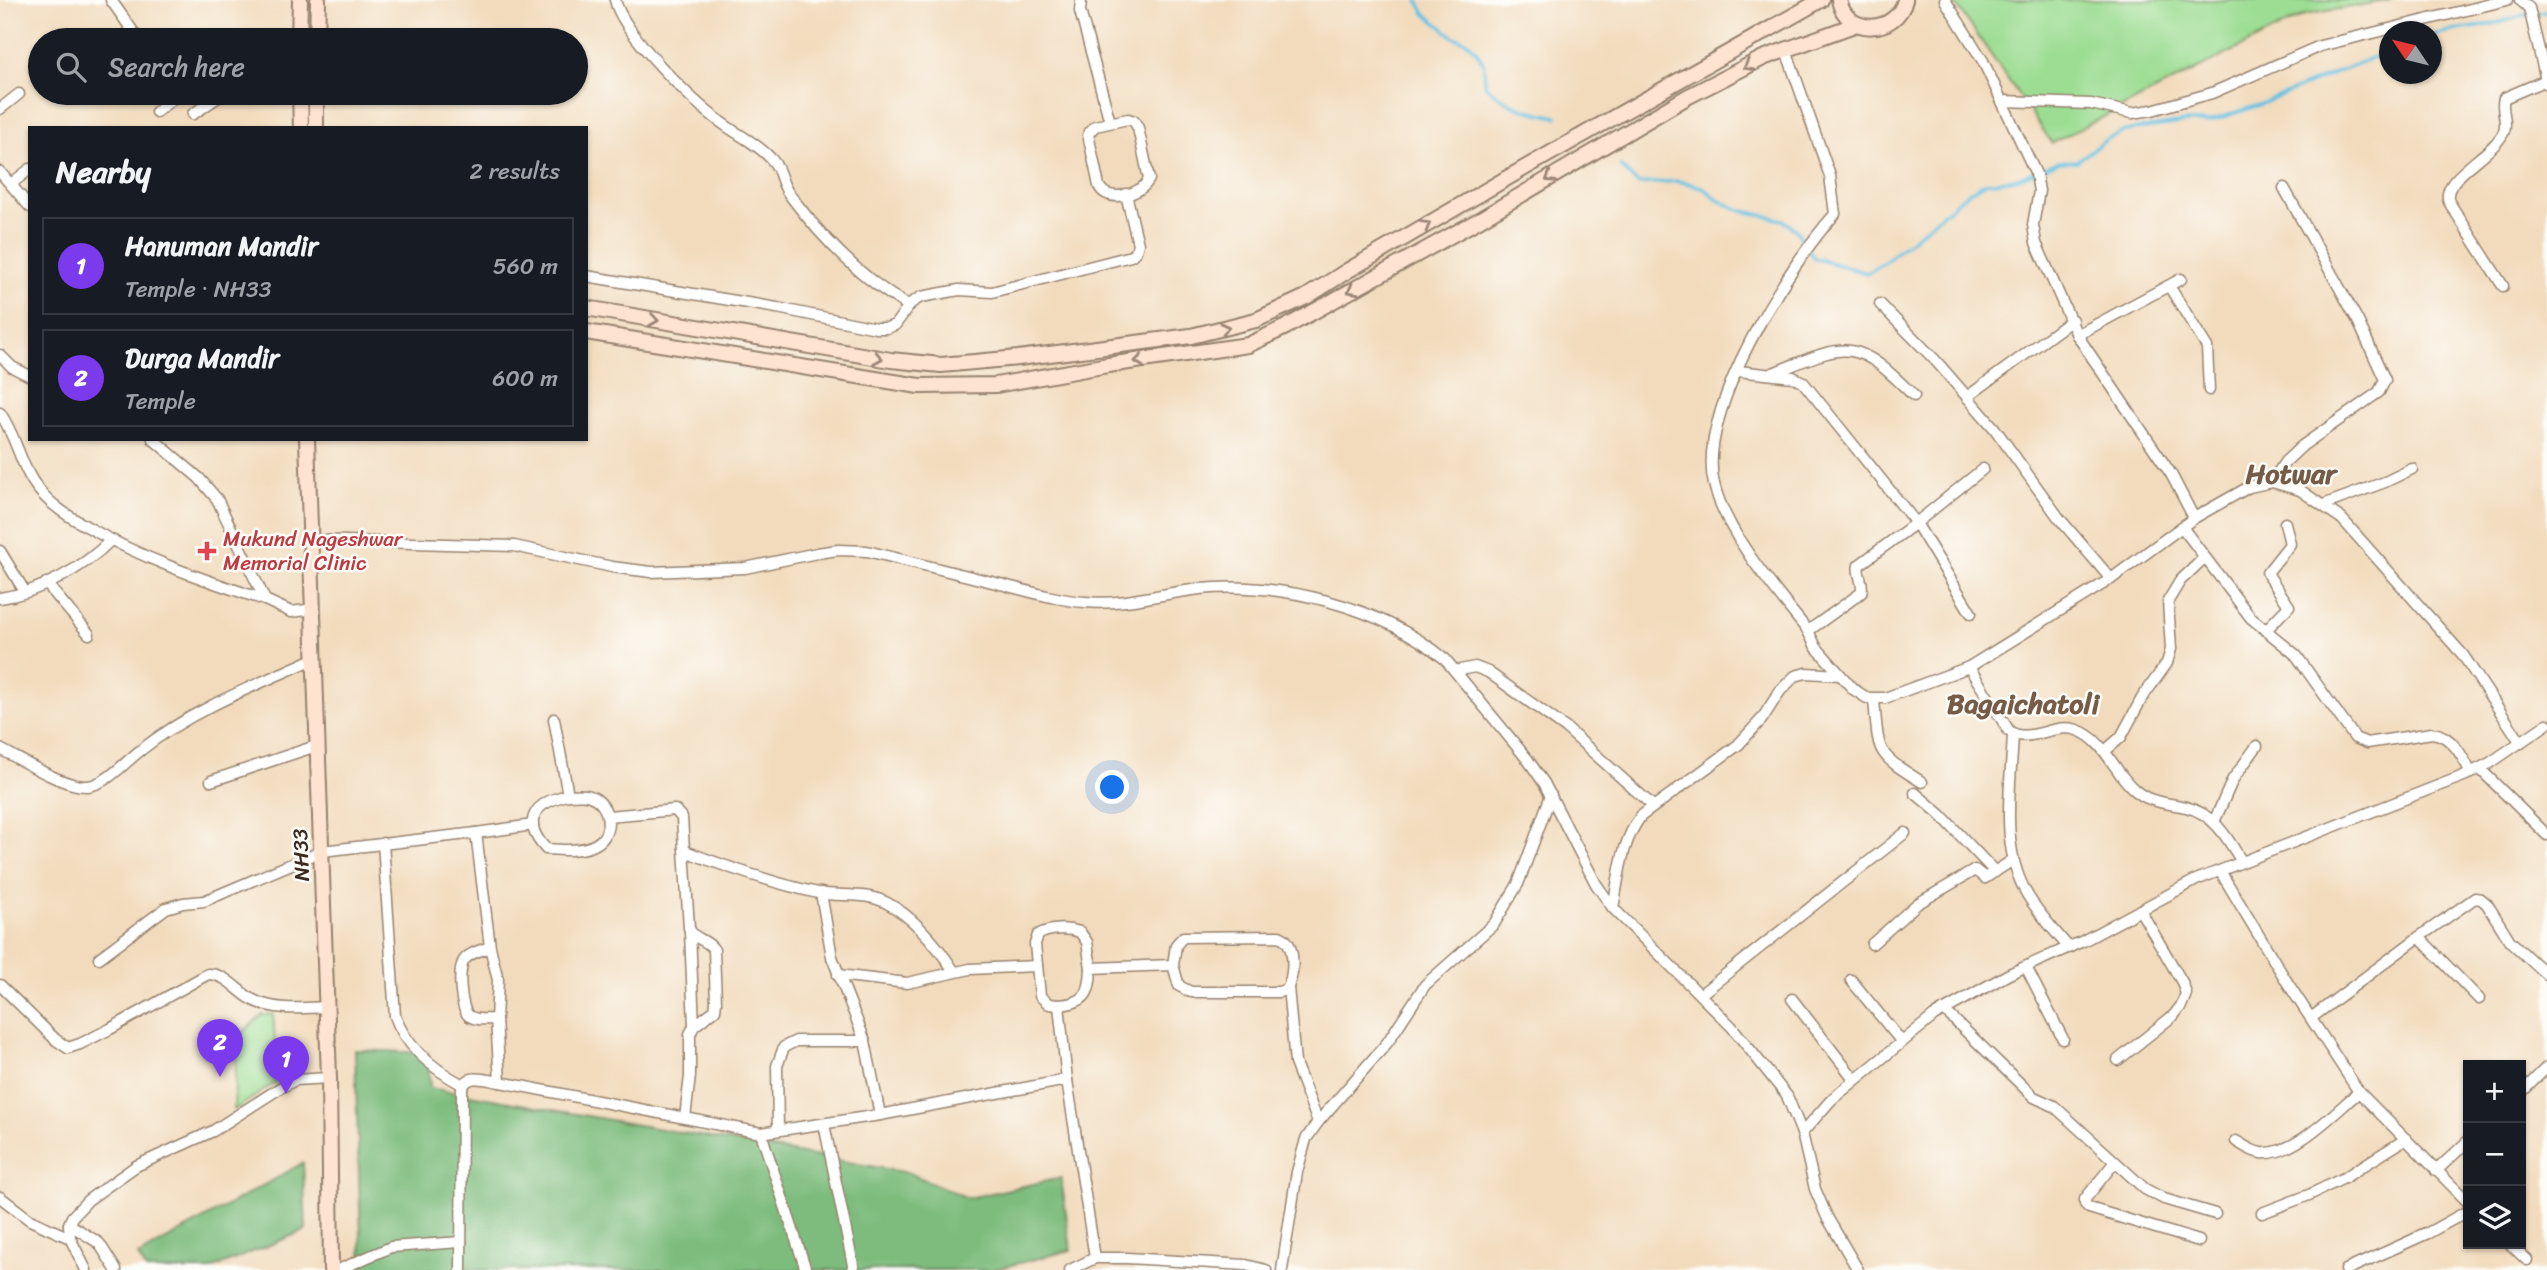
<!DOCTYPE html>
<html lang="en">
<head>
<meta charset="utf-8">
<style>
  :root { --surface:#171b24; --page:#242831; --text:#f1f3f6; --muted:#9ea1a6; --line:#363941; --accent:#7c3aed }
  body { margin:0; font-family:Sriracha,sans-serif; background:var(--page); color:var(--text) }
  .controls { position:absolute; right:21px; bottom:21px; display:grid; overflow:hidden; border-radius:0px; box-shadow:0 2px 5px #0004 }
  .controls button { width:63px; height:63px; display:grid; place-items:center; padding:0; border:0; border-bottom:2px solid var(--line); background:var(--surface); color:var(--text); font:35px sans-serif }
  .compass { position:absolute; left:2379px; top:21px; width:63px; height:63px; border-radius:50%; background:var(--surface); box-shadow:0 2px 5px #0004; rotate:305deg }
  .you { position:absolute; left:1113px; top:788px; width:24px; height:24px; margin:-18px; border:5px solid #fff; border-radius:50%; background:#1a73e8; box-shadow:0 0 0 10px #1a73e833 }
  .badge { display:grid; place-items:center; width:46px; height:46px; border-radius:50%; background:var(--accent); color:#fff; font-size:23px; font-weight:700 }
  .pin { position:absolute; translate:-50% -58px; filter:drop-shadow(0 2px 4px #0008) }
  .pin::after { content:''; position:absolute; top:37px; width:24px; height:21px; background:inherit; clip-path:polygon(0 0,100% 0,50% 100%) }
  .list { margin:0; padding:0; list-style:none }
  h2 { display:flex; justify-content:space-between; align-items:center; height:91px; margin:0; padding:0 28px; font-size:30px }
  h2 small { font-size:23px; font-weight:400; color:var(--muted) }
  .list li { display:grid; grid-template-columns:46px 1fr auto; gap:21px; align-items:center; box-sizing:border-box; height:98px; margin:0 14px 14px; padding:0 14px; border:2px solid var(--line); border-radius:0px }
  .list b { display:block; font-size:26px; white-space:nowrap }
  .list p { margin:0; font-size:23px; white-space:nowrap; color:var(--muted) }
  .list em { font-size:23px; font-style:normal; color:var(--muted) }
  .icon { flex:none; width:38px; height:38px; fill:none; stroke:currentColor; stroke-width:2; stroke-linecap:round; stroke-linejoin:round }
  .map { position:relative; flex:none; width:2547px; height:1270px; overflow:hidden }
  .search { position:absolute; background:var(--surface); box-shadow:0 2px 5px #0004; left:28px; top:28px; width:560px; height:77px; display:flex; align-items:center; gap:18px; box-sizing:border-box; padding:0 24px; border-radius:38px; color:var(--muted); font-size:26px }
  .panel { position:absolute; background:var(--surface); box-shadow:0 2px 5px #0004; left:28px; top:126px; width:560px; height:315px; border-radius:0px }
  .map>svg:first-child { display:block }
  .green { fill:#9cdd93; stroke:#6c8458; stroke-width:2 }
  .forest { fill:#7dbc7d; stroke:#5c734e; stroke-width:2 }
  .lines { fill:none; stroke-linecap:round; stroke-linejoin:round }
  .stream { stroke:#62c0e1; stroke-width:3.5 }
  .street-casing { stroke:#96826e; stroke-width:13 }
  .secondary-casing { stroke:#96826e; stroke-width:18 }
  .street { stroke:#fff; stroke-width:10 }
  .secondary { stroke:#fee3d1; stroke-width:14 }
  .oneway { stroke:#9c8678 }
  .health-dot { fill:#e0444e; stroke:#fdfcf7; stroke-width:2.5 }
  .labels { text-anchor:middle; stroke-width:5; stroke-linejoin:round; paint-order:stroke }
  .health-label { font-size:21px; fill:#be3a42; stroke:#fdfcf7; text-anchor:start }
  .street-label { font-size:21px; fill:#3b2a1e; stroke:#fdfcf7 }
  .district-label { font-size:28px; font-weight:bold; fill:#745c48; stroke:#fdfcf7 }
</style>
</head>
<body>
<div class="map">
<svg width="2547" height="1270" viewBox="0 0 2547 1270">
  <rect width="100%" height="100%" fill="#fdfcf7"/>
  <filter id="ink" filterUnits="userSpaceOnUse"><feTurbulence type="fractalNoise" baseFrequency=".0143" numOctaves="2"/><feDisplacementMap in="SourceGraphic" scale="14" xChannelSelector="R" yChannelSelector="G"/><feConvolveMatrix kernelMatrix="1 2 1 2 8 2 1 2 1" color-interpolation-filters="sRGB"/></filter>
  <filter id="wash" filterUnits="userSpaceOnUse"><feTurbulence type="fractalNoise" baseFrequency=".00686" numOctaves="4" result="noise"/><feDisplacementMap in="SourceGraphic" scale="28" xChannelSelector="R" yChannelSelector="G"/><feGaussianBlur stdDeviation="1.57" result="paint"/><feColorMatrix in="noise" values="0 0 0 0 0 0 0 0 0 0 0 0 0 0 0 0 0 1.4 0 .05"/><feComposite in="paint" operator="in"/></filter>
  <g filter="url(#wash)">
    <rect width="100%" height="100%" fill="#f2dbbd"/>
    <g class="green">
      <path d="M1953 0H2391L2304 15 2052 143Z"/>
      <path d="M273 1014 278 1081 234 1110 237 1038 262 1015Z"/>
    </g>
    <g class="forest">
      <path d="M355 1050 428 1053 430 1088 909 1173 968 1198 1061 1178 1071 1250 992 1270H362Z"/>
      <path d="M303 1163 306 1230 209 1270H146L138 1256Z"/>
    </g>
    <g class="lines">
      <g class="stream">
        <path d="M1418 0 1424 13 1454 37 1468 42 1477 52 1484 64 1485 85C1508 107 1527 111 1557 117"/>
        <path d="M2432 36C2451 29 2472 29 2492 24 2511 20 2527 13 2547 11"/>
        <path d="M1620 166 1638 184 1678 181 1702 187 1722 202 1740 210 1783 220 1796 230 1814 258 1867 273 1881 265 1969 192 1985 183 2015 179 2059 162 2077 161 2107 139 2125 131 2186 122H2208L2259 105 2390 50"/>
      </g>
    </g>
  </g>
  <g filter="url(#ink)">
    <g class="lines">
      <defs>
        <g id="street">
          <path d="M111 0 139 40"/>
          <path d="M615 0C623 34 693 102 722 123 738 135 760 145 773 161 781 170 781 184 789 194 822 238 861 279 909 306"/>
          <path d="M1081 0 1080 11 1110 122"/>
          <path d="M1945 0 1983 61 2036 174 2039 191 2033 225 2036 243 2077 335 2171 474 2194 518"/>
          <path d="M2520 0 2529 8 2547 84"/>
          <path d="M278 40 299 34"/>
          <path d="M1786 50 1830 176 1835 214C1788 266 1696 412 1714 484 1726 534 1776 591 1808 631L1816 647 1853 689 1867 698H1885L1969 667 2111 579 2194 518 2249 487 2272 482 2300 490 2342 519 2463 655 2521 743"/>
          <path d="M2002 101 2091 104 2132 113 2152 110 2212 93 2320 46 2507 0"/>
          <path d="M0 109 19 94"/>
          <path d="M156 112 180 93"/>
          <path d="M193 114 224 93"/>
          <path d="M1128 119 1134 121 1138 128 1149 179C1142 195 1107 204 1099 186L1088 134 1095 126Z"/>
          <path d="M0 172 30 207"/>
          <path d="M11 184 30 169"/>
          <path d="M586 276 777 308 876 328H887L895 325 911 303 921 297 959 290 992 292 1131 256 1136 251 1138 244 1126 194"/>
          <path d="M2169 286 2207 347 2209 390"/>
          <path d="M2503 286 2449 202C2439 178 2495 155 2504 131 2508 120 2500 109 2504 98L2546 80"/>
          <path d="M1880 304 1936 361 1995 429 2059 518 2111 579"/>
          <path d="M2077 335 2181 279"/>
          <path d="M0 355 12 367 30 376"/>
          <path d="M1738 371 1793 377 1803 382 1916 523 1971 613"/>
          <path d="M1773 373C1848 343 1854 336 1914 396"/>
          <path d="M1967 397 2072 320"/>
          <path d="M0 413C17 437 20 467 39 490 52 506 68 516 86 526 142 559 204 580 265 600"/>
          <path d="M153 439 199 478 217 499 265 600 291 612 314 609"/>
          <path d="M2272 482 2285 462 2302 446 2379 392 2385 380 2358 321 2284 188"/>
          <path d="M2323 505 2385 482 2412 469"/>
          <path d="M2182 527 2251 618 2296 655 2355 738 2367 743 2432 733C2452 735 2463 757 2471 773"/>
          <path d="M311 540 514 546 612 567 651 572 745 568 817 553 838 550 867 551C910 562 953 572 996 583 1025 590 1055 600 1085 602 1123 606 1162 593 1200 589 1281 581 1382 607 1445 659L1528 760 1544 783 1596 884 1613 908 1732 1027 1787 1096 1802 1133 1815 1189 1827 1217 1858 1270"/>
          <path d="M0 551 25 592"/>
          <path d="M46 583 89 634"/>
          <path d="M0 598C39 593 83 568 110 541"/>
          <path d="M2266 630 2289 606 2267 573 2290 544 2285 523"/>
          <path d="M1808 631 1861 593C1865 583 1856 574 1859 565L1916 523 1983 469"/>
          <path d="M1969 667 2009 731C2028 745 2055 722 2077 730 2106 740 2114 774 2136 791 2150 803 2169 803 2186 807 2215 814 2228 839 2242 862"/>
          <path d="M1455 671 1475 667 1488 672 1567 729 1653 806"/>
          <path d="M1874 700C1879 754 1875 753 1922 782"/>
          <path d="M554 719 568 795"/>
          <path d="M2013 734C2011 787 1999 848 2028 896 2039 914 2055 931 2069 948"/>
          <path d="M0 749C22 760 65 788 88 786 108 783 125 762 141 750 193 709 256 685 316 658"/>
          <path d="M2105 751 2121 737 2142 698 2167 663 2171 649 2168 601 2180 581 2204 558"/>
          <path d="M2480 769 2547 835"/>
          <path d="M211 781 319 745"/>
          <path d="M1915 793 1940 814 1995 872"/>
          <path d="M568 795C574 795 583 793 590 796 610 803 615 833 596 844 582 852 562 850 546 849 520 821 535 802 568 795Z"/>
          <path d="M608 816 675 810 682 818 689 928C693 940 708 939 714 950L716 1002 715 1010 694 1026 690 1034V1076L685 1118 761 1133 806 1270"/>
          <path d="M2214 822 2233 779 2257 746"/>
          <path d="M383 843 395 1016C406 1048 435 1070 463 1085"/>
          <path d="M685 851C729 868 773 883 818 893 840 897 867 892 887 903 915 918 937 945 954 971"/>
          <path d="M2220 871 2287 982 2359 1092 2468 1202"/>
          <path d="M821 893 832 957 865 1041 880 1115"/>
          <path d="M1613 908C1619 877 1621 842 1641 816L1738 745 1762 719 1780 691 1795 676 1806 673 1840 675"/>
          <path d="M690 932 694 1026"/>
          <path d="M2419 937 2479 999"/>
          <path d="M1872 944 1917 904 1975 870 1985 878 2013 860"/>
          <path d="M490 947C482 950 471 952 465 959 457 967 460 1009 469 1016 477 1021 488 1019 496 1019L498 980 490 947 476 833 533 825"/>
          <path d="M99 958 166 908 183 903 204 901 322 851 476 833"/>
          <path d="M2026 967 2063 1039"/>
          <path d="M838 975 907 983 970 969 1037 966"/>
          <path d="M1851 980 1902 1042"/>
          <path d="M0 985 56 1040 68 1048 80 1044 110 1029 208 974C228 974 238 993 255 1001 276 1011 303 1008 326 1007"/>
          <path d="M1288 987 1295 1063 1318 1122"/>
          <path d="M1701 994 1905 833"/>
          <path d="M1792 999 1855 1080"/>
          <path d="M1059 1005 1049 1004 1040 996 1035 944 1038 935C1049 928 1067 928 1080 932L1087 942 1091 968"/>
          <path d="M1944 1010 2034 1097 2054 1106 2145 1189 2164 1199 2215 1214"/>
          <path d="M2311 1018 2419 937 2475 898 2481 899 2487 904 2510 941 2547 975"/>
          <path d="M496 1019 500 1082 685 1118"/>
          <path d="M2118 1060 2174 1015 2181 1006 2186 994 2182 982 2140 910"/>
          <path d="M2521 1093 2547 1067"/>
          <path d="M824 1124 854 1270"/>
          <path d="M778 1130 777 1066 784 1047 796 1041H865"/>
          <path d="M761 1133 880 1115 1067 1080"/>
          <path d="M1802 1133 1832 1099 1934 1016 2009 974 2083 941 2196 880 2466 775 2490 763 2547 724"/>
          <path d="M2236 1141C2244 1146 2252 1152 2261 1153 2293 1157 2336 1111 2359 1092"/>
          <path d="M2114 1163 2085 1199V1204L2089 1208 2199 1241"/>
          <path d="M2436 1171 2468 1141"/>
          <path d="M0 1197 30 1220 70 1238"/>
          <path d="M2262 1213 2309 1195 2344 1178 2406 1139"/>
          <path d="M69 1224 99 1243 116 1270"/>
          <path d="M2510 1244 2527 1260"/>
          <path d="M1095 1258 1067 1080 1059 1005C1087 1003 1090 993 1091 968L1173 965 1179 986 1191 992H1279L1287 989C1294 975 1297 942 1279 936L1183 937 1176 945 1173 965"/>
          <path d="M86 1270 70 1238 69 1224 72 1217 88 1200 136 1166 213 1131 280 1088 295 1080 329 1078"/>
          <path d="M338 1270 391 1247 461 1242"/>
          <path d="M461 1270 462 1089C467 1072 486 1080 500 1082"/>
          <path d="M1070 1270 1095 1258H1127L1246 1265 1266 1270"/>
          <path d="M1282 1270 1297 1172 1306 1139 1318 1122 1387 1043 1425 985 1494 924 1518 884 1551 795"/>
          <path d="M2346 1270 2428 1233 2468 1211"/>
        </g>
        <g id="secondary">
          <path d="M1839 0C1846 36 1896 35 1905 0"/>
          <path d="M299 40 300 0"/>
          <path d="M317 40 318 0"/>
          <path d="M300 93 301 128"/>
          <path d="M316 128V93"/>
          <path d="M586 308 891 360 941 365 1018 358 1191 336 1256 320 1306 297 1347 271 1528 166 1821 0"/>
          <path d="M586 332 919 386 996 385 1108 365 1248 345 1286 327 1477 221 1687 97 1763 58 1857 24"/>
          <path d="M307 439 329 1078 331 1270"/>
        </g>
      </defs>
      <use href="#street" class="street-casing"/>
      <use href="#secondary" class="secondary-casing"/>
      <use href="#street" class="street"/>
      <use href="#secondary" class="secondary"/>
    </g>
    <defs><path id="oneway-chevron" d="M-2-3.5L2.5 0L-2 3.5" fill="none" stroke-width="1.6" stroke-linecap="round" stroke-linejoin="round" transform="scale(1.75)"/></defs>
    <g class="oneway">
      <use href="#oneway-chevron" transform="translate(1748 66) rotate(152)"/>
      <use href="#oneway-chevron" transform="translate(1550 178) rotate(149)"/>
      <use href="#oneway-chevron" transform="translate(1426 225) rotate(-30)"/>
      <use href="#oneway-chevron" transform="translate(1352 290) rotate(151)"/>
      <use href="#oneway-chevron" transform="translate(654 320) rotate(9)"/>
      <use href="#oneway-chevron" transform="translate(1225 328) rotate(-14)"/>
      <use href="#oneway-chevron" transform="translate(878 358) rotate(10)"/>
      <use href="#oneway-chevron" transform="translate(1139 361) rotate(173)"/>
    </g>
  </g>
  <path class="health-dot" d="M203.5 540.5h7v7h7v7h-7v7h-7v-7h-7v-7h7z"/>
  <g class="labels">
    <g class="health-label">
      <text x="223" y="546">Mukund Nageshwar<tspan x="223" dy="24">Memorial Clinic</tspan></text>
    </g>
    <g class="street-label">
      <text transform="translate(301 855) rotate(-92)" y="7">NH33</text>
    </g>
    <g class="district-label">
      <text x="2291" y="483">Hotwar</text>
      <text x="2023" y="713">Bagaichatoli</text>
    </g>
  </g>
</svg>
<div class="controls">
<button>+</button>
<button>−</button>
<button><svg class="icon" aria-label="layers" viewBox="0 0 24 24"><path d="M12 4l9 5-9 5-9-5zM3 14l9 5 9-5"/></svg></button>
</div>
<svg class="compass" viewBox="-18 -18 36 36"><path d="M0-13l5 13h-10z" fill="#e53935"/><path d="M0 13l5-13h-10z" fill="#9ea1a6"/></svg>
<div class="you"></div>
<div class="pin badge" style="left:286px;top:1094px">1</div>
<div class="pin badge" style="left:220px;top:1077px">2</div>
<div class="search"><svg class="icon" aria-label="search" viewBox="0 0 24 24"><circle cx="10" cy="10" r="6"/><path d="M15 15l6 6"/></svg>Search here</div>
<section class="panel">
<h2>Nearby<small>2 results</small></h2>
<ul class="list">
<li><span class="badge">1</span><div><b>Hanuman Mandir</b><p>Temple · NH33</p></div><em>560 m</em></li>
<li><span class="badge">2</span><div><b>Durga Mandir</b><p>Temple</p></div><em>600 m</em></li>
</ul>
</section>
</div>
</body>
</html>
